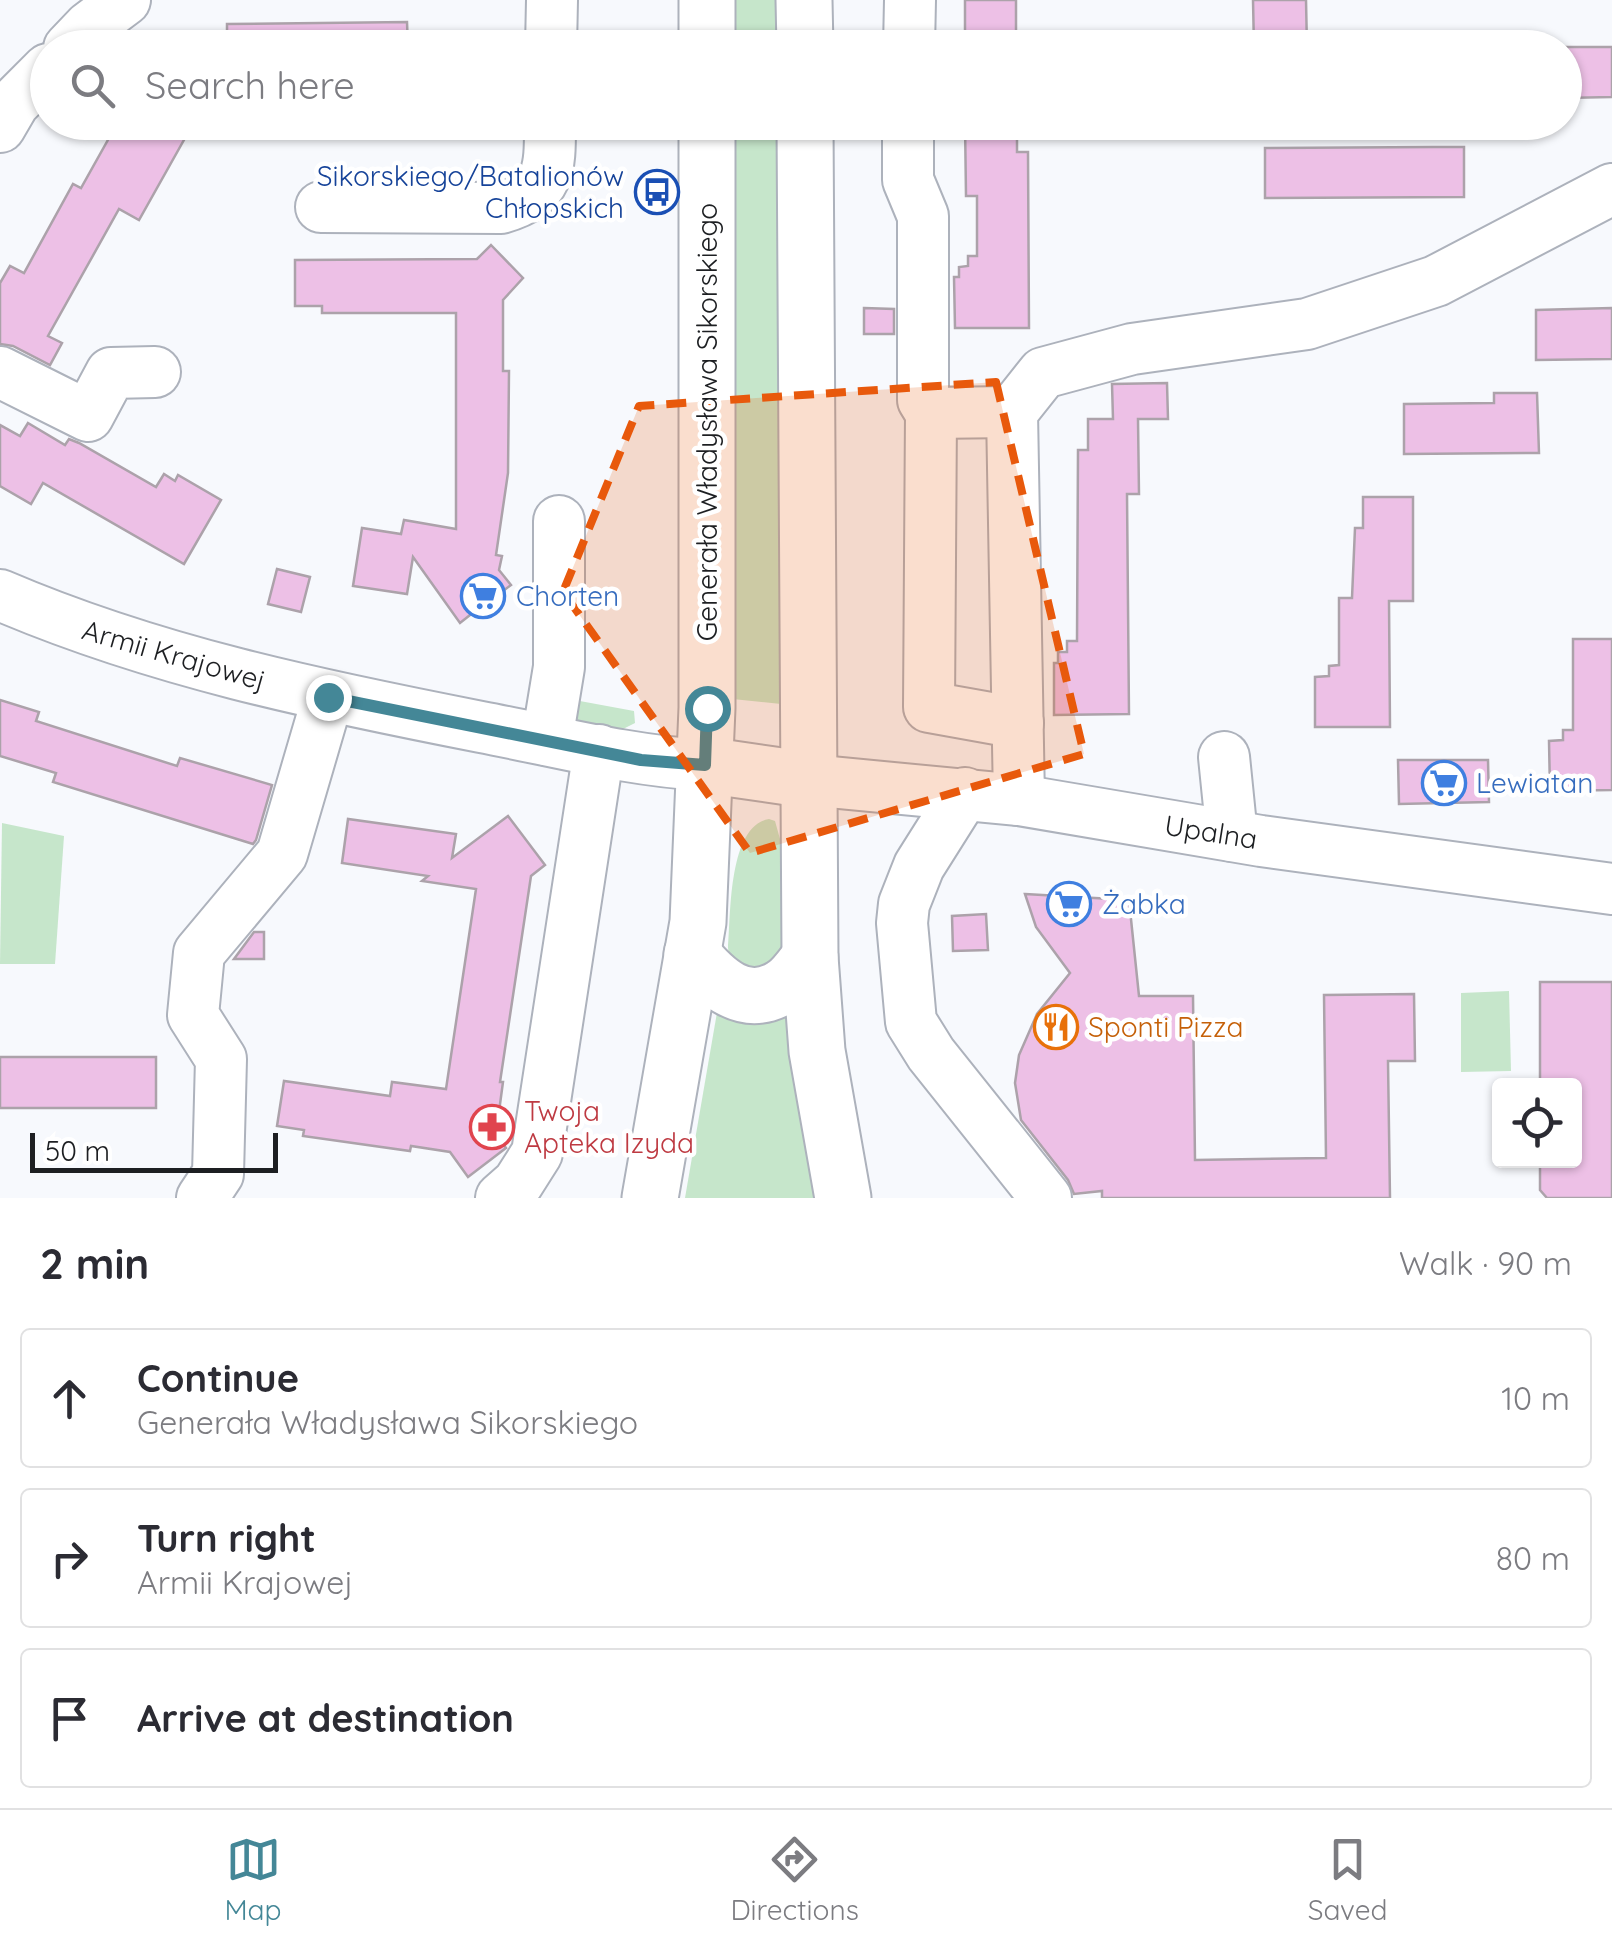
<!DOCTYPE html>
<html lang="en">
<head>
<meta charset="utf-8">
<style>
  :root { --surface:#fff; --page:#f2f2f3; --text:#2b2b33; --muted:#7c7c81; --line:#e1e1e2; --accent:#448797 }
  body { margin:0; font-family:Quicksand,sans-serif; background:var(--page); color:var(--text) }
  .controls { position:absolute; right:30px; bottom:30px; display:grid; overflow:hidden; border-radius:10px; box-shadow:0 2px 8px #0004 }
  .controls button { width:90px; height:90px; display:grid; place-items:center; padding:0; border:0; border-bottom:2px solid var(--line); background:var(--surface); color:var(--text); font:50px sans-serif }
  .scale { position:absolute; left:30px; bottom:25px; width:248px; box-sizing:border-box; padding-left:10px; border:5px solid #1d1f22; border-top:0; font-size:28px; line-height:35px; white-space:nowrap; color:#1d1f22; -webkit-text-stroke:8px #fff; paint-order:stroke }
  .stop { position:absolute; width:30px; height:30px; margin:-22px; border:8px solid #448797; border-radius:50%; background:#fff }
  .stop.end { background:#448797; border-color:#fff; box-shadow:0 2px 10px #0008 }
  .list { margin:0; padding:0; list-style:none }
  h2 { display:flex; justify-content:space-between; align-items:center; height:130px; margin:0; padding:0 40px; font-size:42px }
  h2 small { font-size:32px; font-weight:400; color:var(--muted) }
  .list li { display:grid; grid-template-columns:65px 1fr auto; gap:30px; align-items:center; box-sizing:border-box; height:140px; margin:0 20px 20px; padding:0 20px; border:2px solid var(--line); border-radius:10px }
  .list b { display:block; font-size:38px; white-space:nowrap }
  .list p { margin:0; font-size:32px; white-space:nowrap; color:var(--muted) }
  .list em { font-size:32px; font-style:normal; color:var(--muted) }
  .icon { flex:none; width:55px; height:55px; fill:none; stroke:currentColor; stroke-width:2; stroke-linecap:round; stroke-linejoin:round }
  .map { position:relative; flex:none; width:1612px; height:1198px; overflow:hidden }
  .search { position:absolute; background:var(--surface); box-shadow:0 2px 8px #0004; left:30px; right:30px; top:30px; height:110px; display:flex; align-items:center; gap:25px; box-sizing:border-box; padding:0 35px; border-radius:55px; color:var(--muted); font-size:38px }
  .sheet { height:610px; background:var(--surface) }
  nav { display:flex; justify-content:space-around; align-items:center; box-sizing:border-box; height:140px; border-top:2px solid var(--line); background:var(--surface); font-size:28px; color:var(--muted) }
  nav a { display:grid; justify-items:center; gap:5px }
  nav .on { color:var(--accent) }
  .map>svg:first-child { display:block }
  .green { fill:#c6e6cb }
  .building { fill:#edc0e6; stroke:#aca2aa; stroke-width:2.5 }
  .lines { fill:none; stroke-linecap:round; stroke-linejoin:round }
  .minor-casing { stroke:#adb2bc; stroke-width:54 }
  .major-casing { stroke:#adb2bc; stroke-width:59 }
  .minor { stroke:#fff; stroke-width:50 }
  .major { stroke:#fff; stroke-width:55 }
  .route { stroke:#448797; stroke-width:12 }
  .marked { fill:#e8590c; fill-opacity:0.2; stroke:#e8590c; stroke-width:8; stroke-dasharray:20 12; stroke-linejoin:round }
  .labels { text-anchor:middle; stroke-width:9; stroke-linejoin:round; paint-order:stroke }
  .transit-label { font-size:28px; fill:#164399; stroke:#fff; text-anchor:end }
  .street-label { font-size:28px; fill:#1d1f22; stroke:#fff }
  .shop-label { font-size:28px; fill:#366cbe; stroke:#fff; text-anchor:start }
  .food-label { font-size:28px; fill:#c56008; stroke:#fff; text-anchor:start }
  .health-label { font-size:28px; fill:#be3a42; stroke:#fff; text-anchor:start }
</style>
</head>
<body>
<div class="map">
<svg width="1612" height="1198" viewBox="0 0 1612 1198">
  <rect width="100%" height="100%" fill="#f7f9fd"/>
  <g class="green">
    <path d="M726 0H784L785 47 725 48Z"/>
    <path d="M725 123H785L791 705 723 698Z"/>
    <path d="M569 699 634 711 635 723 623 729 571 721Z"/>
    <path d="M769 819 775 821 780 839 783 953 760 980 730 960 728 948C731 915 728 826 769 819Z"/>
    <path d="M2 823 64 836 55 964H0Z"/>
    <path d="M1509 991 1511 1071 1461 1072V993Z"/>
    <path d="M720 995 788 1001 820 1198H685Z"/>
  </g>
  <g class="building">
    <rect x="965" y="0" width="51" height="48"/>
    <path d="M1253 0H1306L1307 48H1254Z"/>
    <path d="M407 22 408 48H227V24Z"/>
    <path d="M1564 47H1612V97L1564 98Z"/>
    <path d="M118 122H194L139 220 119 209 48 336 62 343 50 365 13 346 0 344V283L10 266 24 273 73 184 81 188Z"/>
    <path d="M965 122H1017V152H1028L1029 328H955L954 277H959V267L968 266V256H977V196H966Z"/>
    <path d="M1433 147H1464V197L1265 198V148Z"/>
    <path d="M491 245 523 278 503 300V371H509L508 473 496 555 502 556 499 570 511 585 495 597 476 593 475 611 460 623 413 557 407 594 353 586 362 528 401 534 404 520 456 529V313H322V306H295V260L477 259Z"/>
    <path d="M864 308 894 309V334H864Z"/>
    <path d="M1612 308V359L1536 360V310Z"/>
    <path d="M1167 383 1168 419H1138L1139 494H1127L1129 714 1054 715V663H1058V652H1067V641H1077L1078 450H1088V419H1113L1112 384Z"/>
    <path d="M1494 393H1537L1539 453 1404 454V404L1494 403Z"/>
    <path d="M28 423 65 445 69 439 79 443 156 487 164 474 175 481 178 475 221 500 184 564 43 483 31 504 0 486V425L20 436Z"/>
    <path d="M1363 497H1413V601H1389L1390 727H1315V677L1329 676V666L1339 665V598H1352L1355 528H1363Z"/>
    <path d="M277 569 310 577 301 612 268 604Z"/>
    <path d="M1573 639H1612V790L1550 791 1549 741 1563 740V730H1573Z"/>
    <path d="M0 700 39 712 36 721 177 766 180 758 272 785 256 840 253 844 53 782 56 773 0 756Z"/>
    <path d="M1398 760H1488L1489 802 1399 804Z"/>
    <path d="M508 816 545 865 531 876 500 1082H503L496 1134 506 1148 468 1177 450 1152 411 1146 410 1151 303 1136 304 1130 277 1126 284 1081 390 1096 392 1082 446 1089 476 889 422 881 428 876 342 863 348 819 456 834 452 858Z"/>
    <path d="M1025 894 1129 900 1139 996H1193L1195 1160 1326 1158 1324 995 1414 994 1415 1061H1388L1390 1198H1102V1191L1074 1194 1068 1180 1021 1120 1015 1083 1019 1055 1037 1014 1070 973 1036 927Z"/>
    <path d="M986 914 988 950 953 951 952 916Z"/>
    <path d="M254 932H264V959H234Z"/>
    <path d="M1540 982H1612V1198H1547L1540 1190V1160H1574V1086H1540Z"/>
    <rect x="0" y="1057" width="156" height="51"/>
  </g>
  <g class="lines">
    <defs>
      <g id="minor">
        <path d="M69 48 89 27 125 0"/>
        <path d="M551 48 552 0"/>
        <path d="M909 48 910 0"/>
        <path d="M908 122V180L923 216V400L931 413 1012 412"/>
        <path d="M0 127 14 103 48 69"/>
        <path d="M321 207 501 208C551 194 550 169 550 122"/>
        <path d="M0 372 88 416 111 373 155 372"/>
        <path d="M931 413 929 707 1018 723"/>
        <path d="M0 595C154 661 317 695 481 727 555 741 629 761 705 765"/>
        <path d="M547 740 559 667V521"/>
        <path d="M1224 757 1232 836"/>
        <path d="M809 780 1019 800 1261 841 1612 889"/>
        <path d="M965 793 919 866 904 904 902 923 911 1022 931 1054 1046 1198"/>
        <path d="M1019 800 1012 412 1043 373 1132 349 1307 324 1436 281 1612 189"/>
        <path d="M202 1198 218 1174 221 1059 193 1015 199 953 282 854 328 697"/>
        <path d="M501 1198 518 1183 537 1153 599 750"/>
      </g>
      <g id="major">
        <path d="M804 0 805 48"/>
        <path d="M707 48V0"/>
        <path d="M805 122 810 957 817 1051 843 1198"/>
        <path d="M705 765 809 780"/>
        <path d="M692 954C715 982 744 1010 782 987 793 981 802 967 810 957"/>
        <path d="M650 1198 698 922 707 708V122"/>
      </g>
    </defs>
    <use href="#minor" class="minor-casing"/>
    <use href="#major" class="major-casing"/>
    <use href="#minor" class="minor"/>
    <use href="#major" class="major"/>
  </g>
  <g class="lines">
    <path class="route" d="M328 697 641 760 705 765 707 708"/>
  </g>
  <path class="marked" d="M996 382 1084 754 750 853 563 592 639 406Z"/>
  <defs>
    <symbol id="bus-ring" viewBox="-11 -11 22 22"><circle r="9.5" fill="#fff" stroke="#1a4fb4" stroke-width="1.5"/><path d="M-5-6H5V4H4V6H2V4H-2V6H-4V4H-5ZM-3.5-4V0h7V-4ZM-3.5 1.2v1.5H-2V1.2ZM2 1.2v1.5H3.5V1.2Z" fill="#1a4fb4"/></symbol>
    <symbol id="supermarket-ring" viewBox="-11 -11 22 22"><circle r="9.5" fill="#fff" stroke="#3f7fe0" stroke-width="1.5"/><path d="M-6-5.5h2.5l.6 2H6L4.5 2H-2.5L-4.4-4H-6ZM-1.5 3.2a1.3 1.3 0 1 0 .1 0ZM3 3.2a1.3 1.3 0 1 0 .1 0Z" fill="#3f7fe0"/></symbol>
    <symbol id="restaurant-ring" viewBox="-11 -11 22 22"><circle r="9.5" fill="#fff" stroke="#e8710a" stroke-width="1.5"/><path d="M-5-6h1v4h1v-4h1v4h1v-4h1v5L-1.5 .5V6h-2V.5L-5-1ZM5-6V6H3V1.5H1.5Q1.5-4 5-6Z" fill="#e8710a"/></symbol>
    <symbol id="pharmacy-ring" viewBox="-11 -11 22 22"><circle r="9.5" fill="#fff" stroke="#e0444e" stroke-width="1.5"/><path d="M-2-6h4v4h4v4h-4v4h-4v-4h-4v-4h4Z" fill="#e0444e"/></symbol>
  </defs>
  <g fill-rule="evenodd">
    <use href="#bus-ring" x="632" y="167" width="50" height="50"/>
    <use href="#supermarket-ring" x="458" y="571" width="50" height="50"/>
    <use href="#supermarket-ring" x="1419" y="758" width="50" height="50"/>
    <use href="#supermarket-ring" x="1044" y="879" width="50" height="50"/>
    <use href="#restaurant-ring" x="1031" y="1002" width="50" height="50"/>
    <use href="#pharmacy-ring" x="467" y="1102" width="50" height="50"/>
  </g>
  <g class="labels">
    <g class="transit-label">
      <text x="624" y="186">Sikorskiego/Batalionów<tspan x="624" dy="32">Chłopskich</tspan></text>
    </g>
    <g class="street-label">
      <text transform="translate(707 422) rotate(-90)" y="10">Generała Władysława Sikorskiego</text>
      <text transform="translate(174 655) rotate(16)" y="10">Armii Krajowej</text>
      <text transform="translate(1211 832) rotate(9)" y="10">Upalna</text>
    </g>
    <g class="shop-label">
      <text x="516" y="606">Chorten</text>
      <text x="1476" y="793">Lewiatan</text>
      <text x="1102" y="914">Żabka</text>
    </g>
    <g class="food-label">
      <text x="1088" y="1037">Sponti Pizza</text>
    </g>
    <g class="health-label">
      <text x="524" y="1121">Twoja<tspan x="524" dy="32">Apteka Izyda</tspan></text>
    </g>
  </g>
</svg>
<div class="controls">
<button><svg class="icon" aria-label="locate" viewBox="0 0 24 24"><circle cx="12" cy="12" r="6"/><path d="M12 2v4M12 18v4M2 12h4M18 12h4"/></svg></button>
</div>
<div class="scale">50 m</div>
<div class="stop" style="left:707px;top:708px"></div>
<div class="stop end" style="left:328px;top:697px"></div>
<div class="search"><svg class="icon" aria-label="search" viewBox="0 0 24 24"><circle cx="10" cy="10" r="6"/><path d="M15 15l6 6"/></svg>Search here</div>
</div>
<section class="sheet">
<h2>2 min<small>Walk · 90 m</small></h2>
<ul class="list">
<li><svg class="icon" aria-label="ahead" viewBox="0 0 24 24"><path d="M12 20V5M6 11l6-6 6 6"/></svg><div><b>Continue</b><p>Generała Władysława Sikorskiego</p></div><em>10 m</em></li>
<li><svg class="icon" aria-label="right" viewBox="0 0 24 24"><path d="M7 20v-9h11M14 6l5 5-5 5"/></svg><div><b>Turn right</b><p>Armii Krajowej</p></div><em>80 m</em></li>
<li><svg class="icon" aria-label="arrive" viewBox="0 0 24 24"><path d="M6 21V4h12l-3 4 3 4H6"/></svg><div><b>Arrive at destination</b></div></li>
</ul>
</section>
<nav>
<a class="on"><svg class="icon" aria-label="map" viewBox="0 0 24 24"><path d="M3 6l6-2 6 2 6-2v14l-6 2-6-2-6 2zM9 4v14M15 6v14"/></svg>Map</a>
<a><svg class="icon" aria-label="directions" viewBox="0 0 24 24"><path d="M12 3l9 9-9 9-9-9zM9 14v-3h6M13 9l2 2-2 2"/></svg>Directions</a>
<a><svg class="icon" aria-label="saved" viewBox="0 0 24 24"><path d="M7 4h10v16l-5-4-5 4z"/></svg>Saved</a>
</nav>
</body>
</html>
